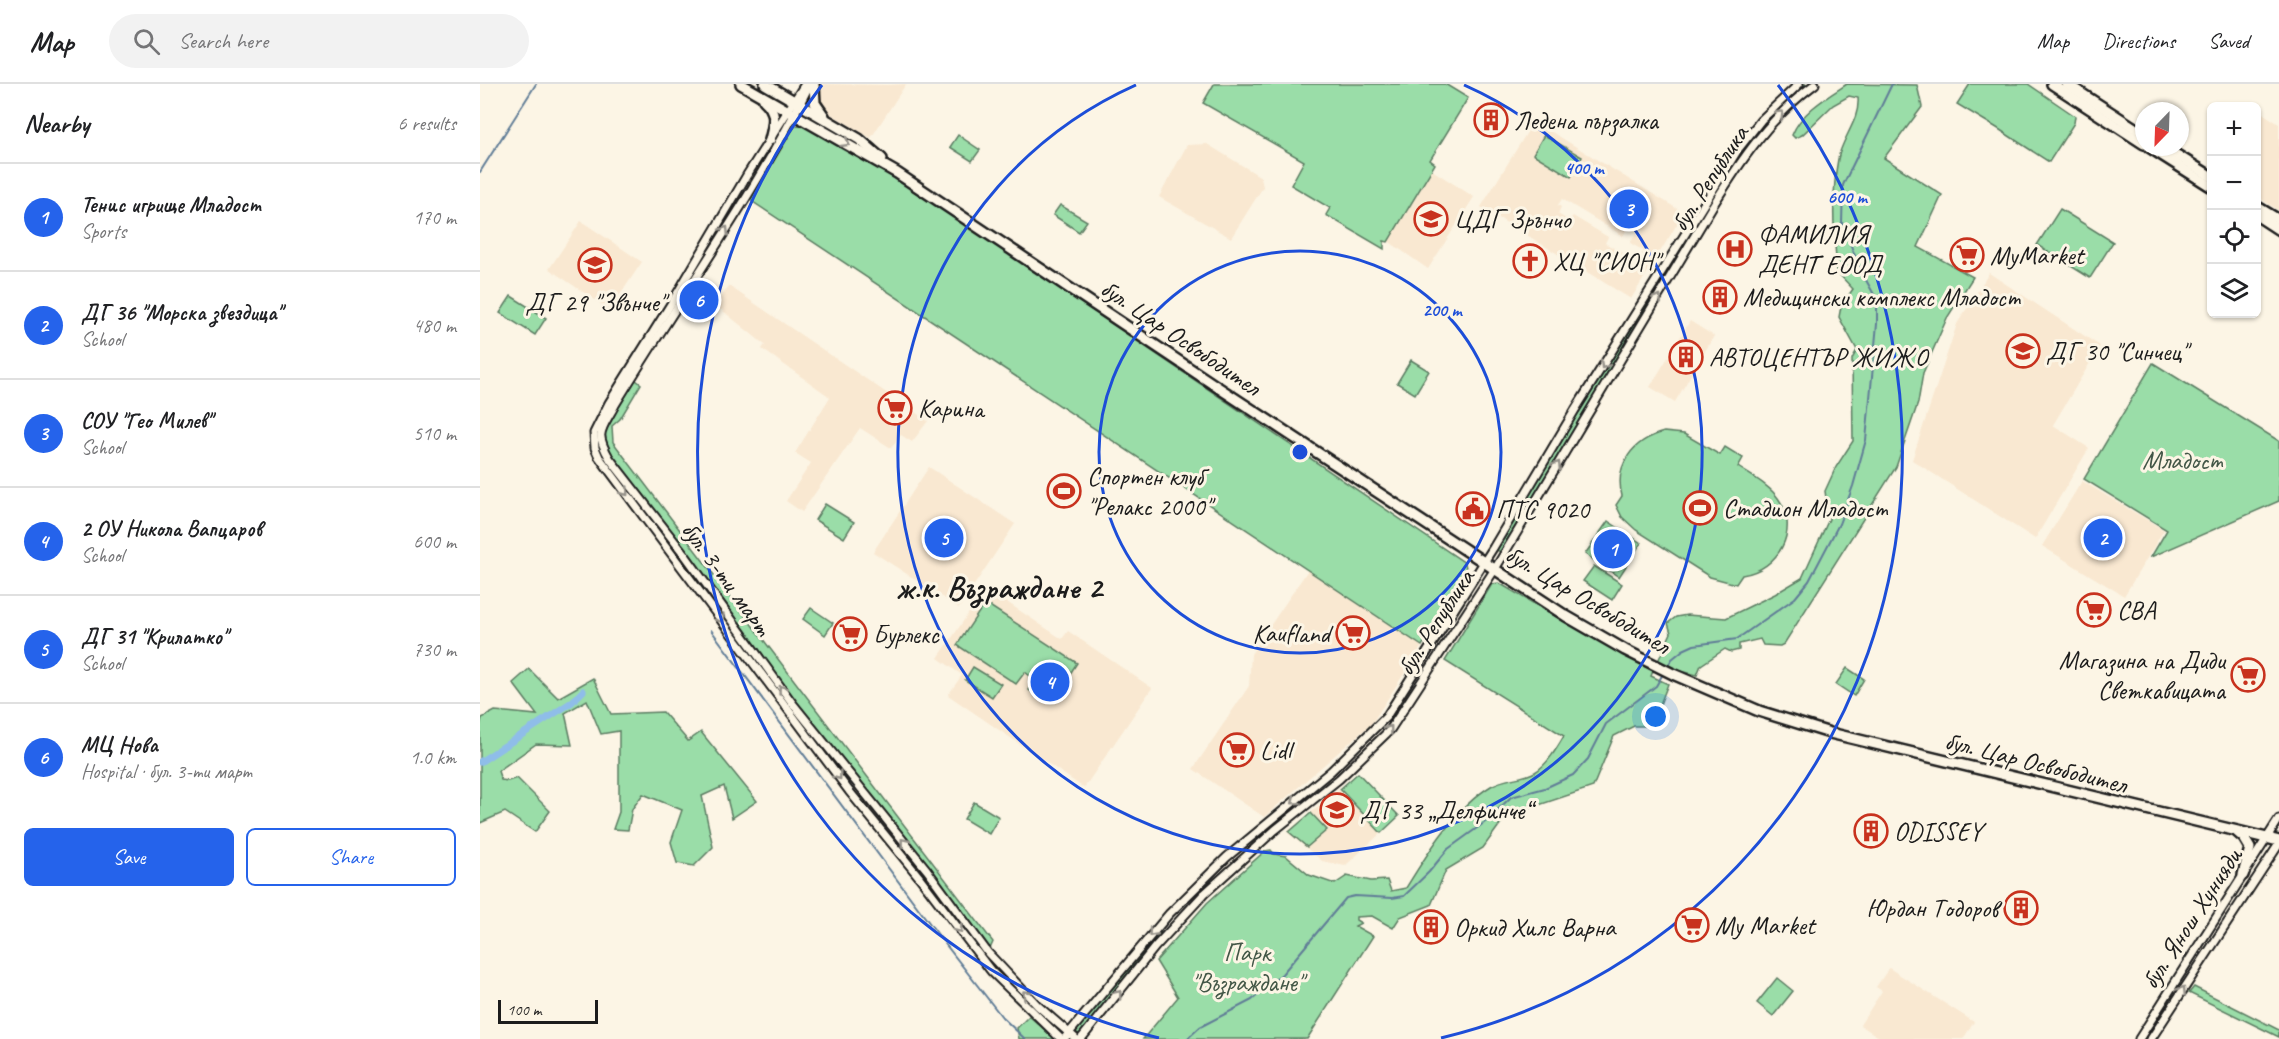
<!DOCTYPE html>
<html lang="en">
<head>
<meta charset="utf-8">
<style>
  :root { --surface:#fff; --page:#f2f2f2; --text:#202124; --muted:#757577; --line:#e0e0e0; --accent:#2563eb }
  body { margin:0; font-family:Caveat,sans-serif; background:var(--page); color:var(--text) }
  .controls { position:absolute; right:18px; top:18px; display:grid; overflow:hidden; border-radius:9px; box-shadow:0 2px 4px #0004 }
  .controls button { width:54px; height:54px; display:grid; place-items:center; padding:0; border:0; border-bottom:2px solid var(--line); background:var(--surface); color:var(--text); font:30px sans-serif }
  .compass { position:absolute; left:1655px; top:18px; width:54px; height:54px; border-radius:50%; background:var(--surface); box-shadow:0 2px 4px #0004; rotate:203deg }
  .scale { position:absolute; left:18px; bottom:15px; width:100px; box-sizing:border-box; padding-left:6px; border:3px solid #1c1c1c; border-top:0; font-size:16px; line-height:21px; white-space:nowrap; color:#1c1c1c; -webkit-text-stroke:4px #fcf5e5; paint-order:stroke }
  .you { position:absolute; left:1176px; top:633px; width:21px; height:21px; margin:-15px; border:4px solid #fff; border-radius:50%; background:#1a73e8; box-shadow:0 0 0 9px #1a73e833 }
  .badge { display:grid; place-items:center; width:39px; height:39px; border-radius:50%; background:var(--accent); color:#fff; font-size:20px; font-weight:700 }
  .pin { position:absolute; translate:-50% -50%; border:3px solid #fff; box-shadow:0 2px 6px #0006 }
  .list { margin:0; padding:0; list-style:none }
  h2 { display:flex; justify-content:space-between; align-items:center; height:78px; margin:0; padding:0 24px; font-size:26px }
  h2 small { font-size:20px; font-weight:400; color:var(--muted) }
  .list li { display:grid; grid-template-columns:39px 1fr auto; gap:18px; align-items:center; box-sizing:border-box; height:108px; padding:0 24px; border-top:2px solid var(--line) }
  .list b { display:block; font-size:22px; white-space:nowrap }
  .list p { margin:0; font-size:20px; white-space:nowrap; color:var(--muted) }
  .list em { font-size:20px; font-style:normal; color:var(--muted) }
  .actions { display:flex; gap:12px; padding:18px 24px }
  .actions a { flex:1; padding:14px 0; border:2px solid var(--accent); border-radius:9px; text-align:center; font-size:21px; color:var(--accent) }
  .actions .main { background:var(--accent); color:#fff }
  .icon { flex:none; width:33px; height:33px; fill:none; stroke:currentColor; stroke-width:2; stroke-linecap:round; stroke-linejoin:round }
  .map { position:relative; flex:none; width:1799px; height:955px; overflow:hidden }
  header { display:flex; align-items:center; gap:36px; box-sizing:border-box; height:84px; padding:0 30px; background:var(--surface); border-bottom:2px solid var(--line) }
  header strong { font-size:28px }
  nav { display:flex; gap:33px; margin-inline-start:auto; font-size:21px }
  .search { width:420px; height:54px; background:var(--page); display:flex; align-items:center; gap:15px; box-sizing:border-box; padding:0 21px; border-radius:33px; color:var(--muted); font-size:22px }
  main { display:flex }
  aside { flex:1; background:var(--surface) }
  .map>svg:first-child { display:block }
  .built { fill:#f9e8d1; fill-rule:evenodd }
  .green { fill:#9adda8; stroke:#5b7c62; stroke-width:1.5 }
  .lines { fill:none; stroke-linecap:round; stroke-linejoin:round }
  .stream { stroke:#617d97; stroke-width:2 }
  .canal { stroke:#8fbde9; stroke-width:7 }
  .minor-casing { stroke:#1c1c1c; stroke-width:11 }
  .major-casing { stroke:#1c1c1c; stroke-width:14 }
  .minor { stroke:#fcf5e5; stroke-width:7 }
  .major { stroke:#fcf5e5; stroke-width:9 }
  .oneway { stroke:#97938b }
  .ring { fill:none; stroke:#1d4ed8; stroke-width:3 }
  .labels { text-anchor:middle; stroke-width:6; stroke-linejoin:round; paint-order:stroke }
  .poi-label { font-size:26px; fill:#1c1c1c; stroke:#fcf5e5; text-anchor:start }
  .street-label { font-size:26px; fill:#1c1c1c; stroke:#fcf5e5 }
  .park-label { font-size:26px; fill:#425646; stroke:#fcf5e5 }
  .district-label { font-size:32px; font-weight:bold; fill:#1c1c1c; stroke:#fcf5e5 }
  .centre { fill:#1d4ed8; stroke:#fcf5e5; stroke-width:3 }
  .ring-label { font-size:18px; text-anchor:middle; font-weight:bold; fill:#1d4ed8; stroke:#fcf5e5; stroke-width:6; stroke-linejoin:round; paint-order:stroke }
</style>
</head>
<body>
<header>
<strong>Map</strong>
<div class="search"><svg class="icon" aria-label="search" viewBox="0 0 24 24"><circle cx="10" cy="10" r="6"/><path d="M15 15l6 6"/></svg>Search here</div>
<nav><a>Map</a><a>Directions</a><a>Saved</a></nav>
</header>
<main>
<aside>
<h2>Nearby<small>6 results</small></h2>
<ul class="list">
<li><span class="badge">1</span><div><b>Тенис игрище Младост</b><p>Sports</p></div><em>170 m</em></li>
<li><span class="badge">2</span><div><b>ДГ 36 &quot;Морска звездица&quot;</b><p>School</p></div><em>480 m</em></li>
<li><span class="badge">3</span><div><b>СОУ &quot;Гео Милев&quot;</b><p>School</p></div><em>510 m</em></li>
<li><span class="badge">4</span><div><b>2 ОУ Никола Вапцаров</b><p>School</p></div><em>600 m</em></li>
<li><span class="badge">5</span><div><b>ДГ 31 &quot;Крилатко&quot;</b><p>School</p></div><em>730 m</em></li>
<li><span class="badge">6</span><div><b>МЦ Нова</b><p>Hospital · бул. 3-ти март</p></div><em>1.0 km</em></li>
</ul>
<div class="actions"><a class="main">Save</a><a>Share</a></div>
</aside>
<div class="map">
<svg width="1799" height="955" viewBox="0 0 1799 955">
  <rect width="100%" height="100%" fill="#fcf5e5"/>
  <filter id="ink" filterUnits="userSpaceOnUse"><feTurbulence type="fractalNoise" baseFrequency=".0167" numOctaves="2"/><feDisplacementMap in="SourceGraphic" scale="12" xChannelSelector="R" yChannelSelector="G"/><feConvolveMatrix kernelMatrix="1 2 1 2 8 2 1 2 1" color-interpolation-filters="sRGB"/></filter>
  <g filter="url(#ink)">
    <g class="built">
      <path d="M337 0 408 1 426 0 391 54 349 29 338 14Z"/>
      <path d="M1781 28 1799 40V127L1777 112V35Z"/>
      <path d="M1054 37 1204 129 1151 215 1001 123ZM1082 115 1143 152 1147 145 1137 139 1141 133 1163 146 1160 152 1156 150 1150 159 1164 167 1160 174 1154 170 1151 174 1125 159 1128 153 1093 132 1089 137 1078 130 1081 123 1078 121Z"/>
      <path d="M727 60 781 93 783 103 751 154 679 113 707 61Z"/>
      <path d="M952 86 994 113 948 185 908 157Z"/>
      <path d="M101 137 162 178 130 226 69 185Z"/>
      <path d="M1509 189 1620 262 1573 341 1609 364 1555 455 1432 376 1477 240Z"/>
      <path d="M249 202 448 337 432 358 421 351 411 364 380 344 322 428 306 417 331 379 315 369 350 313 282 265 285 261 238 223 241 217 239 216Z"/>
      <path d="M1210 237 1234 252 1195 318 1170 303Z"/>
      <path d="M449 383 535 440 479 524 393 468Z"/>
      <path d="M1602 397 1684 446 1644 512 1562 462Z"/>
      <path d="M828 486 942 562 892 639 784 733 713 685 769 602 771 570Z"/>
      <path d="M506 504 582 555 588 547 672 604 604 704 468 611 482 591 458 574Z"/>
      <path d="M860 705 901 749 865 782 842 777 807 748Z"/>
      <path d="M1409 884 1494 938 1483 955H1402L1380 941 1402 907 1396 903Z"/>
    </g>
    <g class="green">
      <path d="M734 0H965L988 14 950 76 955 80 908 158 904 157V165L846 131 850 124 811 101 824 77 723 19Z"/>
      <path d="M1319 0H1335L1302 28 1244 105 1236 100 1259 64Z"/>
      <path d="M1367 0 1437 1 1442 23 1404 74 1462 111 1438 163 1493 193 1467 234 1443 289 1438 319 1416 383 1304 560 1300 562 1283 561 1280 555 1259 560V566L1251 568 1245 565 1221 581 1217 591 1201 587 1178 577 1191 549 1188 539 1196 533 1207 531 1246 534 1295 510 1322 494 1349 435 1345 407 1356 383 1373 357 1372 275 1377 266 1359 233 1361 222 1373 205 1357 188C1354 150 1351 113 1358 75 1362 54 1380 36 1378 14L1369 12 1353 21 1322 51 1315 54 1312 51C1321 28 1347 13 1367 0Z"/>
      <path d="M1490 0H1548L1595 32 1594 39 1569 78 1517 44 1477 20Z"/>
      <path d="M325 40 409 89 985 479 987 489 942 562 270 116 315 42Z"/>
      <path d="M478 51 500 66 492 77 470 63Z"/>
      <path d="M1064 51 1102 73 1091 93 1053 70Z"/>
      <path d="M580 121 607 137 599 148 573 131Z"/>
      <path d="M1223 122 1230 128 1024 470 1013 464Z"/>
      <path d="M1580 125 1633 158 1610 194 1557 161Z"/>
      <path d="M31 212 66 234 55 251 20 229Z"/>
      <path d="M931 276 949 287 935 310 917 299Z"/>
      <path d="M1673 279 1799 357V417L1671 473 1687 446 1604 395Z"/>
      <path d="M152 293 161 300 140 335 132 342 133 358 513 858 508 869 313 620 130 375 120 353Z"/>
      <path d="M1184 348 1204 350 1240 371 1245 363 1263 374 1258 383C1271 392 1289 401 1298 414 1321 446 1298 486 1262 491L1256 500 1230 493 1156 446 1142 433 1136 421 1142 412C1134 381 1153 356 1184 348Z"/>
      <path d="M345 420 374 438 364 454 335 436Z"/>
      <path d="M1128 437 1161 459 1139 493 1105 470Z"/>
      <path d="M1114 482 1142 500 1132 516 1103 497Z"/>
      <path d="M1019 499 1073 531 1173 587 1171 592 1188 600 1175 633 1167 642H1154L1134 652 1113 703 1026 732 1003 764 966 786 951 821 920 833 913 844 892 832 876 833V836L881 839 875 842 893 852 827 955H663L698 913 676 877 727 819 785 767 791 766 794 770 806 772 829 791 855 800 867 792 891 797 907 796 911 807 926 804C947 770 975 724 1011 702 1024 694 1042 695 1055 688 1067 681 1077 664 1084 652L965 577 1012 500Z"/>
      <path d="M505 519 597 579 586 596 579 591 577 595 571 591 557 612 549 606 555 596 545 588 536 600 477 561Z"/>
      <path d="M331 524 353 539 345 551 323 535Z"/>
      <path d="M493 583 521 600 512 613 485 596Z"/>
      <path d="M1367 584 1384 595 1374 612 1356 600Z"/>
      <path d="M49 585 78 614 113 594 131 630 183 628 208 657 221 648 277 717 252 734 244 702 222 712 233 763 214 782 197 779 191 758 202 726 163 710 152 725 148 746 133 745 139 728V647L121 650 107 616 85 629 92 661 56 660 18 687 21 696 28 697 37 694 70 727 55 748 25 728 0 739V642L2 634 15 627 57 631 33 599Z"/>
      <path d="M878 689 919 732 901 749 860 705Z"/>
      <path d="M494 718 519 733 509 750 484 735Z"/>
      <path d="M831 729 847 746 827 763 809 748Z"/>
      <path d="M685 836 675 863 602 953 593 945Z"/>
      <path d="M1297 894 1313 907 1293 932 1277 919Z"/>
      <path d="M1714 903 1799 946V953L1709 909Z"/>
      <path d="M549 932 575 955H539L537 944Z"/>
    </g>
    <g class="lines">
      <g class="stream">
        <path d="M0 88 56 0"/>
        <path d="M231 546 459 852 522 933 545 955"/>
        <path d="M1187 583 1192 575 1203 566 1214 561 1257 555 1315 514 1329 497 1359 440 1373 402 1386 356 1397 240V216L1381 187 1362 139 1363 101 1412 0"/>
        <path d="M707 955 720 943 772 916 802 890 866 814 875 812 912 814 924 812 949 788 968 765 1004 739 1031 713 1065 704 1093 691 1108 675 1126 640 1176 602 1184 588"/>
      </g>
      <path class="canal" d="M0 678 92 618 103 607"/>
      <defs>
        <g id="minor">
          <path d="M325 0 267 91 194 215 129 319 114 349 115 364 119 373 369 707 440 794 511 887 581 955"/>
          <path d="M330 0C274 112 200 214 135 321 121 347 114 348 130 375L205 471 313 620 447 786 508 869 558 922 596 955"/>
          <path d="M584 955 689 830 747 773 851 687 906 633 1013 464 1095 326 1259 64 1281 36 1319 0"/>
          <path d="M601 955 675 863 724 810 795 746 859 695 910 646 1015 485 1232 123C1261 76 1290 33 1335 0"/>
          <path d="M1659 955 1799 735"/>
          <path d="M1671 955 1799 760"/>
        </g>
        <g id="major">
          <path d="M261 0 417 89 739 304 1086 532 1145 566 1193 590 1279 627 1350 649 1799 757"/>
          <path d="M285 0 379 55 402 75"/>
          <path d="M334 0 335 19 344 32"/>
          <path d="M1572 0 1664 60"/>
          <path d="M1587 0 1664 50"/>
          <path d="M284 16C298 28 294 40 290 56"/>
          <path d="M1669 63 1732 103"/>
          <path d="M1684 63 1732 93"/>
          <path d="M1776 122 1799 136"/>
          <path d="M1776 131 1799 146"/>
          <path d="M1757 748 1764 754 1770 764 1763 791"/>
        </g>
      </defs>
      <use href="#minor" class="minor-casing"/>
      <use href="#major" class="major-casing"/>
      <use href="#minor" class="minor"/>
      <use href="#major" class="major"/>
    </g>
    <defs><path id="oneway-chevron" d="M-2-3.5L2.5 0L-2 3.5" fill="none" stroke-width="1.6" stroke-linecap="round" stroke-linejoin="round" transform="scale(1.5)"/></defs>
    <g class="oneway">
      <use href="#oneway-chevron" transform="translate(1300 30) rotate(-44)"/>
      <use href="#oneway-chevron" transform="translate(366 59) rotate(30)"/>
      <use href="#oneway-chevron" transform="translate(245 146) rotate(-57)"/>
      <use href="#oneway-chevron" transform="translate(1178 214) rotate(-59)"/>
      <use href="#oneway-chevron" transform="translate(1124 281) rotate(122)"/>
      <use href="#oneway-chevron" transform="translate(1077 381) rotate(-58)"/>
      <use href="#oneway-chevron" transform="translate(145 408) rotate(53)"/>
      <use href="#oneway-chevron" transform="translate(241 535) rotate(54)"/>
      <use href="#oneway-chevron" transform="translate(302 605) rotate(-126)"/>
      <use href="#oneway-chevron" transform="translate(909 645) rotate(-53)"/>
      <use href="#oneway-chevron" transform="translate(358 692) rotate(53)"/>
      <use href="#oneway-chevron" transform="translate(815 717) rotate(140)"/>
      <use href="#oneway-chevron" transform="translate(424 758) rotate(-129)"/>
      <use href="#oneway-chevron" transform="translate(479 845) rotate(52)"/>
      <use href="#oneway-chevron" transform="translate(672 849) rotate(132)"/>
      <use href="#oneway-chevron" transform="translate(1702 906) rotate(-57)"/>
      <use href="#oneway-chevron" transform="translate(546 910) rotate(-135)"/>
      <use href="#oneway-chevron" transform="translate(638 910) rotate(-51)"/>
    </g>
  </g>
  <g class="ring">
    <circle cx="820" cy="368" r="201"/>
    <path d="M984 1A402 402 0 1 1 656 1"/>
    <path d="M679 954A603 603 0 0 1 342 1M1298 1A603 603 0 0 1 961 954"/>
  </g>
  <defs>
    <symbol id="building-ring" viewBox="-11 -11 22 22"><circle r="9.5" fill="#fcf5e5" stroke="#c8321e" stroke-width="1.5"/><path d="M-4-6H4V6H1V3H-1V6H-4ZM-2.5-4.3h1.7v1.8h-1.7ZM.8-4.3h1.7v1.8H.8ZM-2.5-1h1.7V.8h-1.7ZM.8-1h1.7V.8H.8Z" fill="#c8321e"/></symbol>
    <symbol id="school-ring" viewBox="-11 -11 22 22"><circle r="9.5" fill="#fcf5e5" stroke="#c8321e" stroke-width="1.5"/><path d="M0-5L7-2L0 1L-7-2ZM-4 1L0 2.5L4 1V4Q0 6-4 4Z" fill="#c8321e"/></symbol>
    <symbol id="hospital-ring" viewBox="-11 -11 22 22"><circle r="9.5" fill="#fcf5e5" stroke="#c8321e" stroke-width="1.5"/><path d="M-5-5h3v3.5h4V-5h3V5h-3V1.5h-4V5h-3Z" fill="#c8321e"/></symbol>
    <symbol id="supermarket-ring" viewBox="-11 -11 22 22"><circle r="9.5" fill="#fcf5e5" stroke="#c8321e" stroke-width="1.5"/><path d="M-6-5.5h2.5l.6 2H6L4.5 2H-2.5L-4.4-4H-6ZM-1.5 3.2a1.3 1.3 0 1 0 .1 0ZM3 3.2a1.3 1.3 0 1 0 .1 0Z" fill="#c8321e"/></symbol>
    <symbol id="church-ring" viewBox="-11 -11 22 22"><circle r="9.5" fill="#fcf5e5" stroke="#c8321e" stroke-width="1.5"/><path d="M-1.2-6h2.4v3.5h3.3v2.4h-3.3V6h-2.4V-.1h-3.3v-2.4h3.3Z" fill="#c8321e"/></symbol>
    <symbol id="stadium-ring" viewBox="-11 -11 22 22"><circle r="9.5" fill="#fcf5e5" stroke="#c8321e" stroke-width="1.5"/><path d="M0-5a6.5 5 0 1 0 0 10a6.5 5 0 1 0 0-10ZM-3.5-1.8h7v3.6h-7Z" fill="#c8321e"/></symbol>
    <symbol id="civic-ring" viewBox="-11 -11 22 22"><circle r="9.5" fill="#fcf5e5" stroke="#c8321e" stroke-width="1.5"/><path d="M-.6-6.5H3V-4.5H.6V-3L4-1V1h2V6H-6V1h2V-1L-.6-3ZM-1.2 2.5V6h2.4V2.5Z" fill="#c8321e"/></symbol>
  </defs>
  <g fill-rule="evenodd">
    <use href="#building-ring" x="992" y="17" width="38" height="38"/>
    <use href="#school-ring" x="932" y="116" width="38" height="38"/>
    <use href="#hospital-ring" x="1236" y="146" width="38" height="38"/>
    <use href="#supermarket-ring" x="1468" y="152" width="38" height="38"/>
    <use href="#church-ring" x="1031" y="158" width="38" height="38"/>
    <use href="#school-ring" x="96" y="162" width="38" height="38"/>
    <use href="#building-ring" x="1221" y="194" width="38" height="38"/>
    <use href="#school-ring" x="1524" y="248" width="38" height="38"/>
    <use href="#building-ring" x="1187" y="254" width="38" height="38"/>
    <use href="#supermarket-ring" x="396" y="305" width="38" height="38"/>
    <use href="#stadium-ring" x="565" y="388" width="38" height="38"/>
    <use href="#stadium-ring" x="1201" y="405" width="38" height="38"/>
    <use href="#civic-ring" x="974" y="406" width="38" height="38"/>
    <use href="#supermarket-ring" x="1595" y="507" width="38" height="38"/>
    <use href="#supermarket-ring" x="854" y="530" width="38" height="38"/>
    <use href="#supermarket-ring" x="351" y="531" width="38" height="38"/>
    <use href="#supermarket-ring" x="1749" y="572" width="38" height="38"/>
    <use href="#supermarket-ring" x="738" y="647" width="38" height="38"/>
    <use href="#school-ring" x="838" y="707" width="38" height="38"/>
    <use href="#building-ring" x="1372" y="728" width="38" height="38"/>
    <use href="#building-ring" x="1522" y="805" width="38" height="38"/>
    <use href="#supermarket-ring" x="1193" y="822" width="38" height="38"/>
    <use href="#building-ring" x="932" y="824" width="38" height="38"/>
  </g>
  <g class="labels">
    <g class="poi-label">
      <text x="1034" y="45">Ледена пързалка</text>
      <text x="974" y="144">ЦДГ Зрънчо</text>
      <text x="1278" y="159">ФАМИЛИЯ<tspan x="1278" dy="30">ДЕНТ ЕООД</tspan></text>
      <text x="1510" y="180">MyMarket</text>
      <text x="1073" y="186">ХЦ "СИОН"</text>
      <text x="1263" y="222">Медицински комплекс Младост</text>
      <text x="115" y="227" text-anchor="middle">ДГ 29 "Звънче"</text>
      <text x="1566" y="276">ДГ 30 "Синчец"</text>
      <text x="1229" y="282">АВТОЦЕНТЪР ЖИЖО</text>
      <text x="438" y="333">Карина</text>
      <text x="607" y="401">Спортен клуб<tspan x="607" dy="30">"Релакс 2000"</tspan></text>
      <text x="1243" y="433">Стадион Младост</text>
      <text x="1016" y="434">ПТС 9020</text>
      <text x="1637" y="535">CBA</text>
      <text x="850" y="558" text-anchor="end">Kaufland</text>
      <text x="393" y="559">Бурлекс</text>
      <text x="1745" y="585" text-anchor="end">Магазина на Диди<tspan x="1745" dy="30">Светкавицата</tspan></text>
      <text x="780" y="675">Lidl</text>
      <text x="880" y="735">ДГ 33 „Делфинче“</text>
      <text x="1414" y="756">ODISSEY</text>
      <text x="1518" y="833" text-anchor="end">Юрдан Тодоров</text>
      <text x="1235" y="850">My Market</text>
      <text x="974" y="852">Оркид Хилс Варна</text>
    </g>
    <g class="street-label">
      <text transform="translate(1229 94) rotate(-57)" y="9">бул. Република</text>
      <text transform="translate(701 253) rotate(34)" y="9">бул. Цар Освободител</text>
      <text transform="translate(247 494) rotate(54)" y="9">бул. 3-ти март</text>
      <text transform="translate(1108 515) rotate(31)" y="9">бул. Цар Освободител</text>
      <text transform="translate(955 538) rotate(-57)" y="9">бул. Република</text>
      <text transform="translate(1556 678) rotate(14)" y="9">бул. Цар Освободител</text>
      <text transform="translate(1711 834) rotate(-57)" y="9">бул. Янош Хунияди</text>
    </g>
    <g class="park-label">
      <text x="1702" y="385">Младост</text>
      <text x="767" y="877">Парк<tspan x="767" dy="30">"Възраждане"</tspan></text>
    </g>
    <g class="district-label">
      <text x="519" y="514">ж.к. Възраждане 2</text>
    </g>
  </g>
  <circle cx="820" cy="368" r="9" class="centre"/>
  <g class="ring-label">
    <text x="1104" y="90">400 m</text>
    <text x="1367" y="119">600 m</text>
    <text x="962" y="232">200 m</text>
  </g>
</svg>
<div class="controls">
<button>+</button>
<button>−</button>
<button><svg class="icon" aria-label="locate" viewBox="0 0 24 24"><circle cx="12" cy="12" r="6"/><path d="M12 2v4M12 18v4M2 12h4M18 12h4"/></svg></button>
<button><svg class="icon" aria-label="layers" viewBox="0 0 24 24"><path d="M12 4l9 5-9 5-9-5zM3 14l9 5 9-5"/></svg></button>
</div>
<svg class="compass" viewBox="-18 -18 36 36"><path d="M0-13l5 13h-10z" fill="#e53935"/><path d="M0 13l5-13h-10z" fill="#757577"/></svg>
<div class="scale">100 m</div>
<div class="you"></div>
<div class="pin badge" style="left:1133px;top:465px">1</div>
<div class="pin badge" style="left:1623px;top:454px">2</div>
<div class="pin badge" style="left:1149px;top:125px">3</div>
<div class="pin badge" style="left:570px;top:598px">4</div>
<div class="pin badge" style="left:464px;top:454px">5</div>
<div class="pin badge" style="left:219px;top:216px">6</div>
</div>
</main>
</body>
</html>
